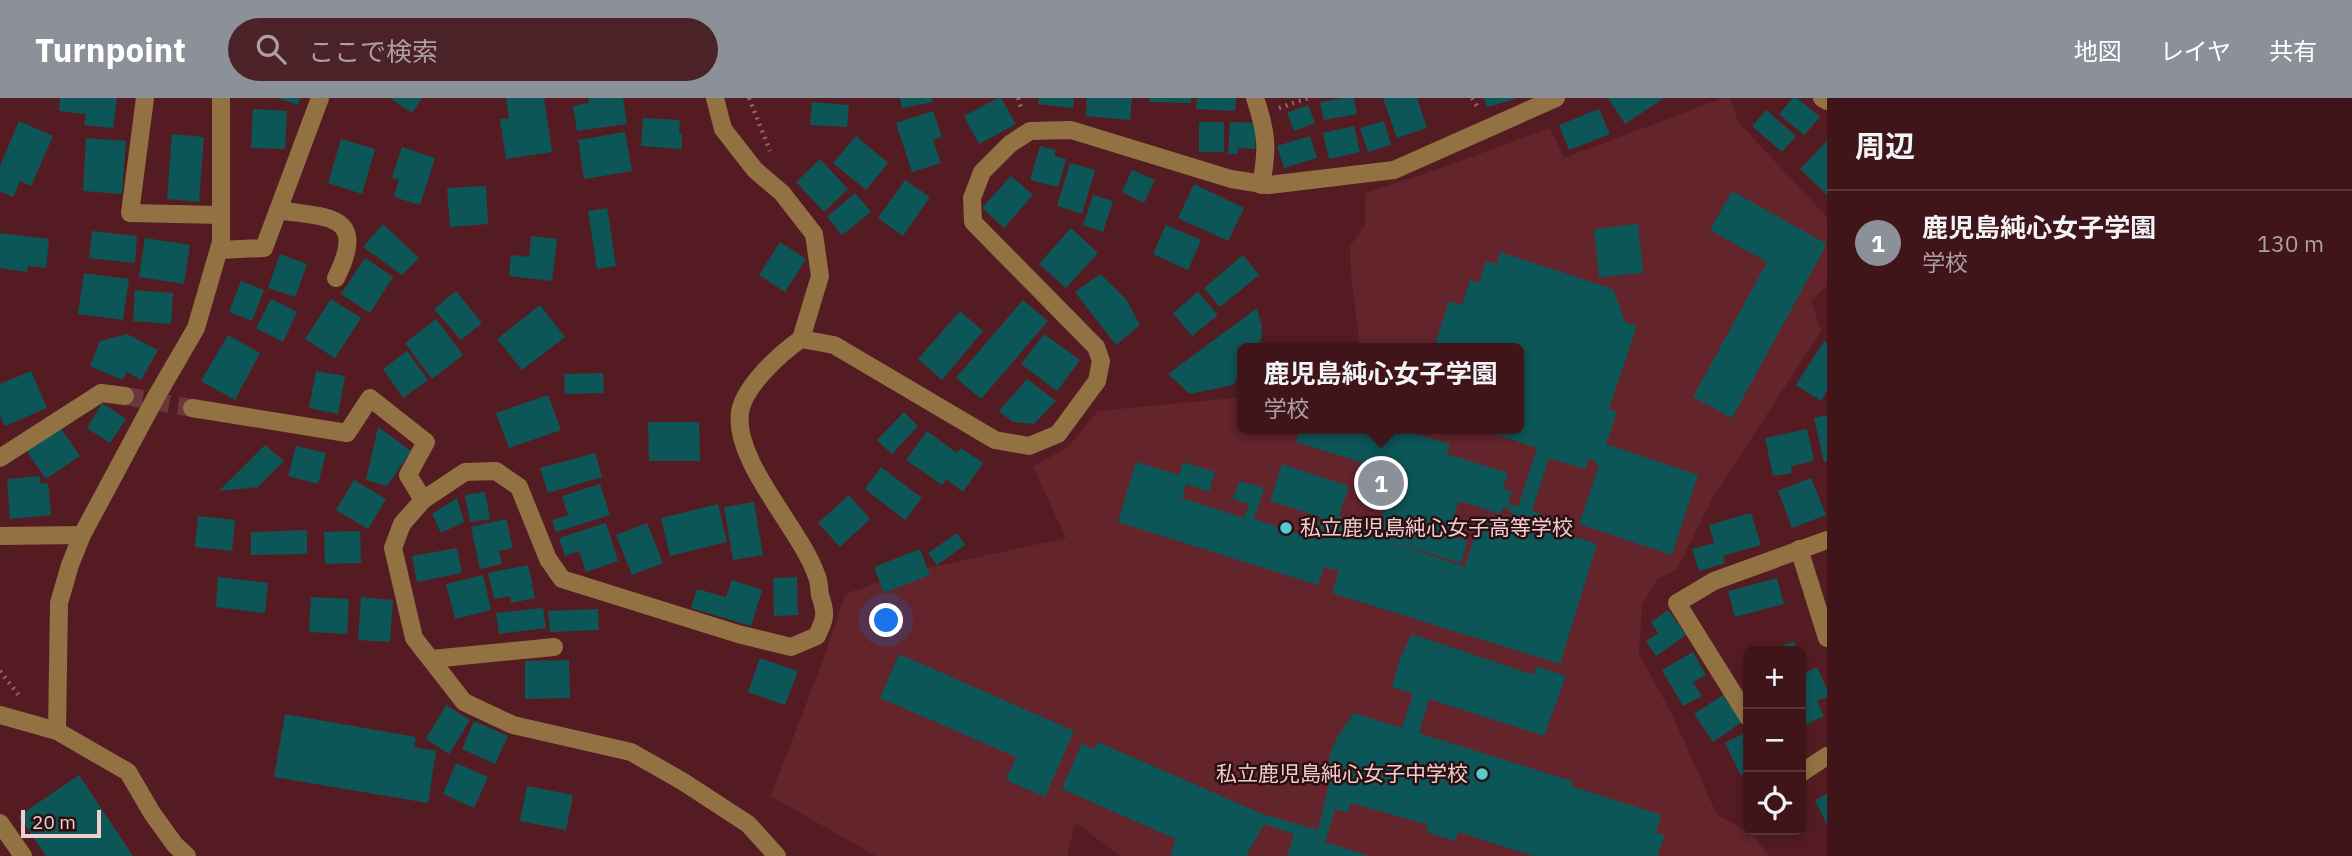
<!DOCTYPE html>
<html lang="ja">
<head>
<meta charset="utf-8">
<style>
  :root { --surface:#3f151a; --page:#4a2227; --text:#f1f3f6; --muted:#ad9fa2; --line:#583439; --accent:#8c9099 }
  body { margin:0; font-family:"IBM Plex Sans","Noto Sans JP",sans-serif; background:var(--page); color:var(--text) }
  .controls { position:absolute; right:21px; bottom:21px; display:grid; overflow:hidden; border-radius:10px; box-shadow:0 4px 10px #0003 }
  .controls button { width:63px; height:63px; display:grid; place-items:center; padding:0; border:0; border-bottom:2px solid var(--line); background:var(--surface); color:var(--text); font:35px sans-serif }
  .scale { position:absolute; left:21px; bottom:18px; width:80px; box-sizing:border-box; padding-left:7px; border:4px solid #f2cdce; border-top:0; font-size:19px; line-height:24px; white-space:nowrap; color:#f2cdce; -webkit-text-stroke:5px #2a1012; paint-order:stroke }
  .you { position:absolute; left:887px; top:523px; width:24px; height:24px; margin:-18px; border:5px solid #fff; border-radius:50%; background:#1a73e8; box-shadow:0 0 0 10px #1a73e833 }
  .badge { display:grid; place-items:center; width:46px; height:46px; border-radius:50%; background:var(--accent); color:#fff; font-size:23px; font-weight:700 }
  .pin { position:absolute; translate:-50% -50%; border:4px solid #fff; box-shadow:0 2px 7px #0006 }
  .popup { position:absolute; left:1237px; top:245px; width:287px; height:91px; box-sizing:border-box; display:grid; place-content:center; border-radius:10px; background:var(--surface); filter:drop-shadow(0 2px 5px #0005); font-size:23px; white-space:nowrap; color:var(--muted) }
  .popup b { font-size:26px; color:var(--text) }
  .popup::after { content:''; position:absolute; left:50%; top:100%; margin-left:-14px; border:14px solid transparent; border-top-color:var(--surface) }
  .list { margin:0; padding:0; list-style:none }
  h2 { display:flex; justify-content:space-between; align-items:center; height:91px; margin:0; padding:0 28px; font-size:30px }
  h2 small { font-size:23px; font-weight:400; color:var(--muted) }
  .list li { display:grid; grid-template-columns:46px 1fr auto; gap:21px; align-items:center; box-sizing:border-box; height:105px; padding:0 28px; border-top:2px solid var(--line) }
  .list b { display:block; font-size:26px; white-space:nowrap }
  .list p { margin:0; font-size:23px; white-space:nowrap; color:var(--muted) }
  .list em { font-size:23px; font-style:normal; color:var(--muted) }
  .icon { flex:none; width:38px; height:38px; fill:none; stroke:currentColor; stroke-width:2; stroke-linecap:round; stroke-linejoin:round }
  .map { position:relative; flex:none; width:1827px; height:758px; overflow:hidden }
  header { display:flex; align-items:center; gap:42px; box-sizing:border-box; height:98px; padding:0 35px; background:var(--accent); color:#fff }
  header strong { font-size:33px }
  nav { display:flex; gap:38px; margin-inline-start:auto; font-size:24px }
  .search { width:490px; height:63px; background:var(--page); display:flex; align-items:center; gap:18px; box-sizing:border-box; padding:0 24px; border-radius:38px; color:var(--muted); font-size:26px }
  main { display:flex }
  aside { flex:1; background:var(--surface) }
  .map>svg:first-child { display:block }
  .built { fill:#63242c }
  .building { fill:#0d5657; fill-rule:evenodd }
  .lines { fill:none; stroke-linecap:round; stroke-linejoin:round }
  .minor-tunnel { stroke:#6c373c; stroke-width:18; stroke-dasharray:18 9; stroke-linecap:butt }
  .path { stroke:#946468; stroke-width:4.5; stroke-dasharray:2 5; stroke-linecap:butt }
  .minor { stroke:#927242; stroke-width:18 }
  .poi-dot { fill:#52cdcf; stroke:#2a1012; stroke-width:2.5 }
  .labels { text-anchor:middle; stroke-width:5; stroke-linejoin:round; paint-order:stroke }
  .poi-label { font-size:21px; fill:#f2cdce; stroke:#2a1012; text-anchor:start }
</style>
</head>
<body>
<header>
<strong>Turnpoint</strong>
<div class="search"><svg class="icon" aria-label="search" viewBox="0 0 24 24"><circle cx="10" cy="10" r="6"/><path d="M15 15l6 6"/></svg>ここで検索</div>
<nav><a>地図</a><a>レイヤ</a><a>共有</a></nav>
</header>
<main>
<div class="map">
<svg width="1827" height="758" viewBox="0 0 1827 758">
  <rect width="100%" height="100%" fill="#541c22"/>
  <path class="built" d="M1723 0H1730L1738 24 1827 119V188L1811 203 1821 233 1712 401 1677 471 1657 481 1642 507 1639 556 1671 614 1717 717 1753 736 1768 758H1120L1075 724 1067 758H876L770 698 820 571 845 496 909 474 1066 440 1033 369 1069 348 1098 313 1243 299V331H1519V250H1357L1360 247 1351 177 1350 148 1365 127V95L1439 71 1550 30 1564 60Z"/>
  <g class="building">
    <path d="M60 0H117L113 30 84 27 86 16 59 13Z"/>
    <path d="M278 0H300L298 7Z"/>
    <path d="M390 0H422L412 15Z"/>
    <path d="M506 0H544L552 54 506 61 500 21 509 20Z"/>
    <path d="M588 0H623L627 26 577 33 573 8 589 5Z"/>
    <path d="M900 0H932L933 4 902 10Z"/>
    <path d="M998 0H1001L1016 26 979 46 964 18Z"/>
    <path d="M1039 0H1074L1073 10 1038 6Z"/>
    <path d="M1087 0H1132L1130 22 1086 18Z"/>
    <path d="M1149 0H1191V5L1149 4Z"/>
    <path d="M1197 0H1236L1235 13 1196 11Z"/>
    <path d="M1344 0H1354L1357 16 1324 22 1320 4Z"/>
    <path d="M1383 0H1417L1427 30 1397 40Z"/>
    <path d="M1484 0H1515V1L1487 9Z"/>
    <path d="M1608 0H1664L1625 26Z"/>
    <path d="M1793 0H1797L1820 19 1804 37 1779 16Z"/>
    <path d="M812 4 849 7 847 29 810 27Z"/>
    <path d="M1308 7 1315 25 1294 33 1287 15Z"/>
    <path d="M253 11 287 13 285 51 251 50Z"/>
    <path d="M1599 11 1610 36 1569 52 1559 27Z"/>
    <path d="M1766 12 1796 38 1782 54 1752 28Z"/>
    <path d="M933 13 942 39 933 42 941 65 912 74 896 25Z"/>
    <path d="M643 20 680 22 679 35H682V51L641 48Z"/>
    <path d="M19 23 53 38 31 88 20 83 13 99 0 93V68Z"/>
    <path d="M1384 23 1391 47 1368 54 1360 30Z"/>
    <rect x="1199" y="24" width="25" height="30"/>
    <path d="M1230 24 1257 25 1255 51 1238 50V56H1228Z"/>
    <path d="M1354 28 1360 54 1329 61 1323 35Z"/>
    <path d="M625 34 632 73 584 81 578 42Z"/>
    <path d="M172 36 204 39 199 104 167 101Z"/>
    <path d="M856 38 888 65 866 92 833 65Z"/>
    <path d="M1310 38 1317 60 1284 70 1277 48Z"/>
    <path d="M86 40 126 43 122 96 83 93Z"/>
    <path d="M341 41 375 51 362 96 328 85Z"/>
    <path d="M1827 43V97L1800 71Z"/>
    <path d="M1040 48 1056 52 1054 58 1066 61 1058 89 1030 82Z"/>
    <path d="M402 49 435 60 420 107 394 99 399 82 392 80Z"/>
    <path d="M820 61 848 91 824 114 796 84Z"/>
    <path d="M1070 65 1095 72 1082 116 1057 108Z"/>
    <path d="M1132 72 1155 82 1144 105 1122 94Z"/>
    <path d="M1011 78 1033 97 1004 130 982 110Z"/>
    <path d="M905 82 930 99 903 138 878 120Z"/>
    <path d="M1194 86 1244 110 1228 143 1178 120Z"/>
    <path d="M486 88 488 126 450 129 447 90Z"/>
    <path d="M1732 93 1827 146 1732 320 1693 299 1767 164 1710 132Z"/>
    <path d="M855 95 871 114 842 137 827 119Z"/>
    <path d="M1093 97 1113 103 1103 134 1083 127Z"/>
    <path d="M607 110 616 168 597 171 588 113Z"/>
    <path d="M383 126 419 160 402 177 363 149Z"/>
    <path d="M1638 126 1643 175 1599 179 1594 131Z"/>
    <path d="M1166 127 1201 142 1188 172 1153 156Z"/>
    <path d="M1071 130 1098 155 1066 190 1039 166Z"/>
    <path d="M92 133 137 138 135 165 89 160Z"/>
    <path d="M0 135 49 141 46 170 28 168 27 174 0 170Z"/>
    <path d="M531 138 557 141 552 183 509 178 511 157 529 159Z"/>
    <path d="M145 140 190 147 184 186 139 179Z"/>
    <path d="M780 144 806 161 785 194 759 177Z"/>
    <path d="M1500 154 1613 191 1625 224 1637 228 1609 311 1617 314 1606 346 1698 377 1672 457 1579 426 1599 367 1589 360 1585 371 1549 360 1532 413 1540 415 1536 426 1597 446 1560 566 1332 495 1339 473 1324 469 1318 487 1118 424 1136 364 1179 377 1183 364 1215 374 1209 394 1186 386 1182 400 1244 420 1249 406 1233 401 1239 383 1264 390 1254 421 1314 441 1321 419 1270 403 1282 366 1349 388 1339 418 1370 428 1367 437 1376 440 1396 375 1296 344 1300 331H1402L1450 346 1447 356 1508 375 1503 390 1512 393 1508 405 1518 409 1537 350 1479 331H1519V250H1434L1449 203 1462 207 1470 182 1479 185 1486 163 1497 166ZM1459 403 1500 416 1504 409 1513 415 1506 426 1481 417 1465 469 1381 441 1461 465 1468 443 1448 436Z"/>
    <path d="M280 156 307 166 295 199 268 190Z"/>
    <path d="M1243 157 1259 177 1220 209 1204 190Z"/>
    <path d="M365 160 393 179 370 215 341 196Z"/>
    <path d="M84 175 129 181 123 222 78 216Z"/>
    <path d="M1100 176 1126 201 1140 227 1116 247 1075 194Z"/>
    <path d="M241 183 264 192 252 223 229 214Z"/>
    <path d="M135 192 173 195 171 226 133 223Z"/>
    <path d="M456 193 482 225 461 242 434 211Z"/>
    <path d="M1198 194 1218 217 1192 238 1173 215Z"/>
    <path d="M271 201 297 214 283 244 256 230Z"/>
    <path d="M331 201 361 220 335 260 305 241Z"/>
    <path d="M1023 202 1048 223 981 301 956 280Z"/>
    <path d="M540 207 565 239 522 272 497 241Z"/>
    <path d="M1257 210 1262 230 1261 243 1256 250H1243V271L1233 287 1190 296 1168 276Z"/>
    <path d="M960 213 983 233 942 282 918 261Z"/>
    <path d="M436 221 463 257 432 281 405 245Z"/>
    <path d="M127 236 158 252 141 282 127 274 122 282 90 268 100 243Z"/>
    <path d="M1044 236 1080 262 1057 293 1021 266Z"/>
    <path d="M228 237 260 255 235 302 201 283Z"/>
    <path d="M1824 243 1827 245V292L1821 303 1796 287Z"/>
    <path d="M407 253 428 282 403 300 383 271Z"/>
    <path d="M31 273 47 310 5 328 0 318V286Z"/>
    <path d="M316 273 345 278 338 316 309 310Z"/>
    <path d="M603 275 604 295 565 296 564 276Z"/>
    <path d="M1027 281 1056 303 1034 326 1013 324 999 313Z"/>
    <path d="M548 297 561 332 509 350 496 315Z"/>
    <path d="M102 305 126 321 110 345 87 330Z"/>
    <path d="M904 314 918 328 892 356 877 342Z"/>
    <path d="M1827 317V363L1824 364 1814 320Z"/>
    <path d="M648 324H699L700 363H649Z"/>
    <path d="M60 329 80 358 46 381 26 352Z"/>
    <path d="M378 329 411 353 387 388 366 382Z"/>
    <path d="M1807 331 1814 363 1791 368 1792 375 1773 378 1765 340Z"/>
    <path d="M927 333 957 355 961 350 983 365 963 394 946 381 942 387 906 362Z"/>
    <path d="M265 347 284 363 258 389 219 393Z"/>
    <path d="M296 348 326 355 318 386 288 378Z"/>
    <path d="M595 355 602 379 548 395 540 370Z"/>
    <path d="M881 369 922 400 905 422 865 391Z"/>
    <path d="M40 378V386L48 385 51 417 10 421 7 381Z"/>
    <path d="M1811 380 1826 417 1792 430 1778 393Z"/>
    <path d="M354 382 386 401 368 431 336 412Z"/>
    <path d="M600 386 610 417 556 434 552 422 568 417 562 398Z"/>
    <path d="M485 394 490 421 470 424 465 397Z"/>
    <path d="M849 397 870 421 840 449 818 425Z"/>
    <path d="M457 400 464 424 441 435 432 416Z"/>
    <path d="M754 404 763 457 733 462 724 409Z"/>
    <path d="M718 406 727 444 670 458 661 420Z"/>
    <path d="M1751 415 1761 447 1723 458 1725 465 1699 473 1692 451 1714 445 1709 427Z"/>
    <path d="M198 418 235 422 232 453 195 449Z"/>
    <path d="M506 421 513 450 499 453 502 466 480 471 471 429Z"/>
    <path d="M606 425 618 463 586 474 579 453 565 458 559 440Z"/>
    <path d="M647 425 663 465 632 477 616 437Z"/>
    <path d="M307 432V456L251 457V434Z"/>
    <path d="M360 433 361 465 325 466 324 434Z"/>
    <path d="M957 435 965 447 937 467 928 455Z"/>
    <path d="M457 450 462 475 417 484 412 458Z"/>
    <path d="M920 451 930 477 884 495 874 469Z"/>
    <path d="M528 467 535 500 511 505 510 498 494 501 488 475Z"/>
    <path d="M483 477 491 512 455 521 446 486Z"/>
    <path d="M218 479 268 485 265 515 216 509Z"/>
    <path d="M797 479 798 517 774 518 773 480Z"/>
    <path d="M1777 480 1784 506 1735 519 1728 493Z"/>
    <path d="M732 482 762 492 751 528 691 510 697 491 726 499Z"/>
    <path d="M311 499 349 501 347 536 309 534Z"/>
    <path d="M361 499 393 502 390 544 358 542Z"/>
    <path d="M543 510 546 530 499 536 496 515Z"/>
    <path d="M598 511 599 532 550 534 548 513Z"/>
    <path d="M1668 512 1686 537 1656 558 1646 543 1658 535 1651 524Z"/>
    <path d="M1412 536 1534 577 1536 568 1566 578 1544 638 1429 601 1419 635 1572 683 1571 688 1661 717 1656 735 1665 737 1657 758H1534L1458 734 1455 743 1426 734 1429 727 1351 705 1347 715 1335 711 1325 744 1369 758H1287L1294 736 1264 726 1246 758H1170L1176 741 1062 691 1082 645 1094 652 1098 644 1262 716 1318 732 1329 686 1328 672 1330 656 1337 640 1354 615 1402 630 1413 596 1392 589 1400 560Z"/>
    <path d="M1794 543 1798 553H1770Z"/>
    <path d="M1693 554 1706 577 1693 584 1702 598 1683 608 1662 572Z"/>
    <path d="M899 556 1074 633 1045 699 1006 682 1016 659 880 600Z"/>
    <path d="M760 560 798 573 785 607 748 594Z"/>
    <path d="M569 562 570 600 525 601V563Z"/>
    <path d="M1817 569 1827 591V599L1817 603 1824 618 1801 629V577Z"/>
    <path d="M1723 597 1742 624 1713 644 1694 616Z"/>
    <path d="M446 607 470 622 449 656 426 641Z"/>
    <path d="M285 616 416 639 414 649 436 653 428 705 274 679Z"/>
    <path d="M474 623 508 638 495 666 462 651Z"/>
    <path d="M1748 633V674L1741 678 1725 645Z"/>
    <path d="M456 665 488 679 474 710 443 696Z"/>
    <path d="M79 677 133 758H46L19 718Z"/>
    <path d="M527 688 573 697 566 732 520 723Z"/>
    <path d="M1827 696V727L1815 702Z"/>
  </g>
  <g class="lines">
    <path class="minor-tunnel" d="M125 298 192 310"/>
    <g class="path">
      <path d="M749 0 770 53"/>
      <path d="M1018 0 1022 13"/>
      <path d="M1472 0 1478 10"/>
      <path d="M1279 10 1308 0"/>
      <path d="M0 573 21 600"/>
    </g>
    <g class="minor">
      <path d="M145 0 130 115 221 117"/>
      <path d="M715 0 723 31 755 72 782 95 814 136 820 178 801 241"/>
      <path d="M1255 0C1267 35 1268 51 1261 87"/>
      <path d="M1822 0 1827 3"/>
      <path d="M278 112C328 120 368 115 336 180"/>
      <path d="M219 152 264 150 320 0"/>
      <path d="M192 310 347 335 370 300 426 344 408 377 423 402"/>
      <path d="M0 360 101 295 125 298"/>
      <path d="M0 438 82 437"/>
      <path d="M1799 451 1827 540"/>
      <path d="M432 561 554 549"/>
      <path d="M0 617 57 633 128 674 152 715 175 747 187 758"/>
      <path d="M1748 619 1677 505 1714 483 1827 442"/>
      <path d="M57 633 59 505 70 467 82 437 156 299 196 230 221 144V0"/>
      <path d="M1801 675 1827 658"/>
      <path d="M0 725 23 758"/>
      <path d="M777 758 748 726 682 683 631 654 513 627 464 604 414 540 393 450 402 426 423 402 465 374 496 373 519 389 548 461 562 481 738 536 791 549 817 538C819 532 824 524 824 518 825 512 822 503 820 497 819 490 819 482 816 476 799 429 733 363 740 314 744 288 781 255 801 241L834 247 995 342 1029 348 1058 336 1097 283 1101 263 1096 249 973 124 972 100 982 74 1010 46 1030 33 1071 32 1231 81 1269 87 1394 72 1556 0"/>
    </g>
  </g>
  <g class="poi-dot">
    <circle cx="1286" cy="430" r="7"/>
    <circle cx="1482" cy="676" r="7"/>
  </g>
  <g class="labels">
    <g class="poi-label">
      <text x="1300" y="437">私立鹿児島純心女子高等学校</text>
      <text x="1468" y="683" text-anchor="end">私立鹿児島純心女子中学校</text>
    </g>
  </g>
</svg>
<div class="controls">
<button>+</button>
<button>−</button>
<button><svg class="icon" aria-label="locate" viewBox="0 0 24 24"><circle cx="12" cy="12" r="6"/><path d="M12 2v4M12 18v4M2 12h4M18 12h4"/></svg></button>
</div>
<div class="scale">20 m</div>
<div class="you"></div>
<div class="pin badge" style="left:1381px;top:385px">1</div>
<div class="popup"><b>鹿児島純心女子学園</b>学校</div>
</div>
<aside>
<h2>周辺<small></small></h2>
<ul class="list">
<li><span class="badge">1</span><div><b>鹿児島純心女子学園</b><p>学校</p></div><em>130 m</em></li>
</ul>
</aside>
</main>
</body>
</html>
